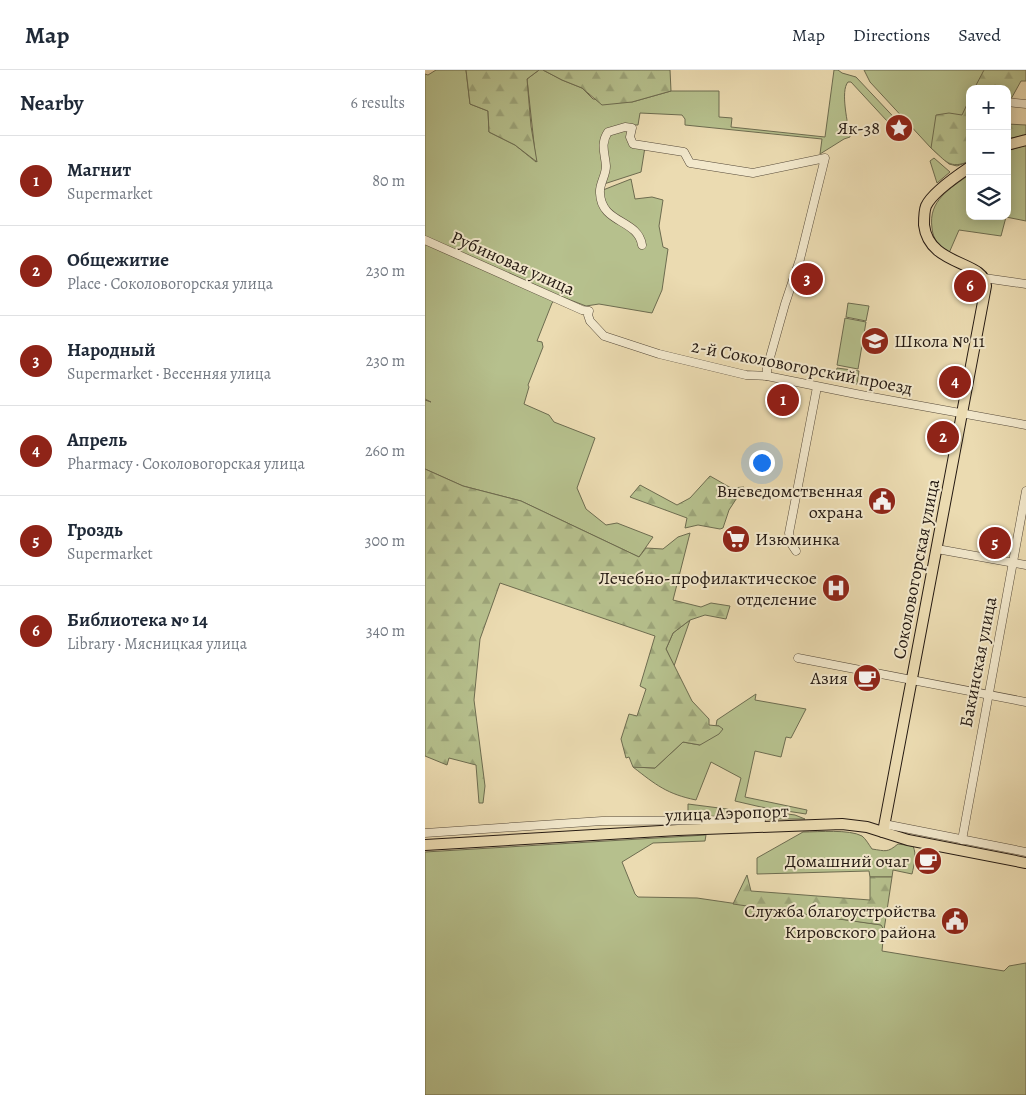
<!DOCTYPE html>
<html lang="en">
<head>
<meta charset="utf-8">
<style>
  :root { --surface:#fff; --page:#f2f2f3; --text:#1f2937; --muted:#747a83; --line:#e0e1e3; --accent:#8f2418 }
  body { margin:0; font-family:Alegreya,serif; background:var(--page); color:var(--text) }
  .controls { position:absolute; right:15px; top:15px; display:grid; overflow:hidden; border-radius:10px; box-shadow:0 2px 12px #0003 }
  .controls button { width:45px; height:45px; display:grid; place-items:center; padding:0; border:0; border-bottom:1px solid var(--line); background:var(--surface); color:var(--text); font:25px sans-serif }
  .you { position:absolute; left:336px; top:392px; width:18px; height:18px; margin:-12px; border:4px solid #fff; border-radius:50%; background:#1a73e8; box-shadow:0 0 0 8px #1a73e833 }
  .badge { display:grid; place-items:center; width:32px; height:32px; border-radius:50%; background:var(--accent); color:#fff; font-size:16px; font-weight:700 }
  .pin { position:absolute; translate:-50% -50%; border:2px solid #fff; box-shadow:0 1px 5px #0006 }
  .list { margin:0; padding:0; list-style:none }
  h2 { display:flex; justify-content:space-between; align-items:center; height:65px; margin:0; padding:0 20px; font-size:21px }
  h2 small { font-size:16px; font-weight:400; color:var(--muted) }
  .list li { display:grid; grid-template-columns:32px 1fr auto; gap:15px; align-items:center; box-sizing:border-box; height:90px; padding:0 20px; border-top:1px solid var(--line) }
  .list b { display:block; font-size:19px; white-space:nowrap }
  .list p { margin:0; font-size:16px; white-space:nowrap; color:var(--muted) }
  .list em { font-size:16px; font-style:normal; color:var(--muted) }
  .icon { flex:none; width:28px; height:28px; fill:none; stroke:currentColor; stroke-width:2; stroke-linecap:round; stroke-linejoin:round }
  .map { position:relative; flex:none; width:601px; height:1025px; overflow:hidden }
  header { display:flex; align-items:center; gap:30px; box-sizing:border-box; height:70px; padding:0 25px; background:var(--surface); border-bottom:1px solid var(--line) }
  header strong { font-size:24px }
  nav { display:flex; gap:28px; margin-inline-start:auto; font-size:18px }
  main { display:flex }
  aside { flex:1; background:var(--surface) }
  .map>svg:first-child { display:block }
  .green { fill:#b6c08d; stroke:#6d6c50 }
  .forest { fill:url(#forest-firs); stroke:#6d6c50 }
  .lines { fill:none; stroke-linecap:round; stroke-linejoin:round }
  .minor-casing { stroke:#564a3a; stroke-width:9 }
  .major-casing { stroke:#241912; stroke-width:12 }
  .minor { stroke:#f2e8cc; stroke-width:8 }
  .major { stroke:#ebdbb1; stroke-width:10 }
  .labels { text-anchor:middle; stroke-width:4; stroke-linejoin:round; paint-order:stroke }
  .poi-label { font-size:18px; fill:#241912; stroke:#f2e8cc; text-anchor:end }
  .street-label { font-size:18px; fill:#241912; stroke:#f2e8cc }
</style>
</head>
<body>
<header>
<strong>Map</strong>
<nav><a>Map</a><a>Directions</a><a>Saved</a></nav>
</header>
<main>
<aside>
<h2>Nearby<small>6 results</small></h2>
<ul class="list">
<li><span class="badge">1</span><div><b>Магнит</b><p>Supermarket</p></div><em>80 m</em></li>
<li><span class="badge">2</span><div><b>Общежитие</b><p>Place · Соколовогорская улица</p></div><em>230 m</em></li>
<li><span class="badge">3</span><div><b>Народный</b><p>Supermarket · Весенняя улица</p></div><em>230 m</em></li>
<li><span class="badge">4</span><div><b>Апрель</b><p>Pharmacy · Соколовогорская улица</p></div><em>260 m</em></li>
<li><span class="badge">5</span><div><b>Гроздь</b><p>Supermarket</p></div><em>300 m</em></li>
<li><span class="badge">6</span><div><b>Библиотека № 14</b><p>Library · Мясницкая улица</p></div><em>340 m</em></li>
</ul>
</aside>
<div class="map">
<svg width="601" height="1025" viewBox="0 0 601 1025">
  <defs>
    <pattern id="forest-firs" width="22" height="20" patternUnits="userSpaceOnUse" patternTransform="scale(1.25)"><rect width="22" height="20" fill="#b6c08d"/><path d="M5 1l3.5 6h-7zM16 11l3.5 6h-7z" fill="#9ca479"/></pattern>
  </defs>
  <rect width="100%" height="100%" fill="#ebdbb1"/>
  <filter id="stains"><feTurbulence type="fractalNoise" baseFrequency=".004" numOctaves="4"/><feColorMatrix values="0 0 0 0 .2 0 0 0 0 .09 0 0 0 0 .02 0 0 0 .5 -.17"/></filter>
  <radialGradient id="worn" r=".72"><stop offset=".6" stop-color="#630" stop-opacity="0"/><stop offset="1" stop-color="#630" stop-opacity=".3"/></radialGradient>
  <g class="green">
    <path d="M11 0H41L45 34 63 41 64 62 90 75 111 92 102 9 114 0H118L137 10 157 18 168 29 207 32 246 21H294V47L307 48 306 57 400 67 409 0H413L417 3 431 7 479 58 478 62 474 64 426 12H423C415 21 423 54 425 67L419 69 395 84 397 69 260 55V49L257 45 215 43 213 55H206L182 62 178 120 206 109 210 129 227 127 238 130 234 156 238 177 243 179 237 220 227 243 174 234 161 236 135 226 127 233 112 271 117 272 118 277 103 315 104 317 99 334 124 345 129 352 170 368 152 418 161 439 181 455 192 453 228 467 214 487 96 431 38 416 0 399V330L6 332 0 329V4L3 5Z"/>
    <path d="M439 0H601C586 25 570 19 545 19V91L532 96 524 94 506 78 445 12Z"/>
    <path d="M203 59 204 60V74L220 77 216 102 179 114 180 72 185 63Z"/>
    <path d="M601 75V151L581 147 576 166 534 160 524 183C514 178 508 169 507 158 503 130 525 119 545 104V146H582V81Z"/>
    <path d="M509 88 525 102 512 113 505 91Z"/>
    <path d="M423 233 444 236 441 251 421 247Z"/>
    <path d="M420 248 441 252 433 299 412 295Z"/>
    <path d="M412 298 434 301 432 314 410 310Z"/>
    <path d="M265 550 249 596 241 579 248 563Z"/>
    <path d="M331 624 330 630 381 639 366 668 361 667 356 687 330 681 320 727 382 740 381 744 336 737 310 731 316 708 286 692 271 730C242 724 231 715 208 697L230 698 258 672 275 675 294 656H291L292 650Z"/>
    <path d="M263 734 302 739 329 746 330 749H263Z"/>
    <path d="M348 742 370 745 380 749H341V747Z"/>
    <path d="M378 762C394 762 424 759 437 766 441 769 444 775 447 779 461 781 462 783 473 774L488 776C492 785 489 795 487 804L468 800 467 807H445L444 801 332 804V788Z"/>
    <path d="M281 765 280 771 228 773 197 792 210 824 213 827 272 828 457 855 459 860 457 881 579 901 584 896 601 893V1025H0V782Z"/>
  </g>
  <g class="forest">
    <path d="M41 0H114L102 9 106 56 112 92 90 75 64 62 63 41 45 34Z"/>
    <path d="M118 0H245L246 21 207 32 177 35 157 18 137 10Z"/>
    <path d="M559 0H601V11H596L586 29 582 30V19H549Z"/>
    <path d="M545 28V91C524 100 521 91 506 78L511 45 524 43 537 45Z"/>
    <path d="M582 54 601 55V65L582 69Z"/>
    <path d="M0 399 38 416 96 431 214 487 221 478 238 479 253 467 265 463 248 530 276 537 286 533 305 536 301 549 280 545 265 550 248 563 241 579 267 631 284 649V655L294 656 298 659 294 664 275 675 258 672 230 698 208 697 204 687 201 688 196 669 204 644 212 646 221 619 215 616 230 566 75 513 55 569 49 630 60 716 58 733H54L51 695 24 688 22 695 0 686Z"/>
    <path d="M285 406 306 418 319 417 304 440 298 458 295 459 273 455 260 458 262 448 205 427 215 415 252 435 265 428Z"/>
    <path d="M322 805 326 821 445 830V807H467L459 860 456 855 308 834Z"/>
  </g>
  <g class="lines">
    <defs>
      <g id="minor">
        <path d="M582 32 601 34"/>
        <path d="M0 170 157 240 164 241 163 245 165 251 179 266 234 284 321 305 342 306 436 325 601 355"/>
        <path d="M217 175C213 149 176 154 175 123 174 114 181 106 181 96 180 83 175 74 183 62L200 57 207 58 205 67 208 74 259 82 265 93 328 103 400 88 375 189 360 234 342 298V306"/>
        <path d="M559 208 601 214"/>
        <path d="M512 479 601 495"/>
        <path d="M371 481 367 475 364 463 392 317"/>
        <path d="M373 588 601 632"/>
        <path d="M459 754 601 782"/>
        <path d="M0 763 177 751 336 750"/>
        <path d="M537 770 601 421"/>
      </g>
      <g id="major">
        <path d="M582 75 601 70"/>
        <path d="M458 762 561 216C560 190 504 197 499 155 499 149 499 141 501 136 507 123 533 105 545 97"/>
        <path d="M0 775 253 760 417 754 442 757 483 770 601 793"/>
      </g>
    </defs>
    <use href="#minor" class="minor-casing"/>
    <use href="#major" class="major-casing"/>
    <use href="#minor" class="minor"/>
    <use href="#major" class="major"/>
  </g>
  <defs>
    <symbol id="sight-disc" viewBox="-11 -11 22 22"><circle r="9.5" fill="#8f2418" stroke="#f2e8cc"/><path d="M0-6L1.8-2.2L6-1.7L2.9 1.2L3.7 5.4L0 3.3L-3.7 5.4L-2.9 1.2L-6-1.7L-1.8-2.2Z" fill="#fff"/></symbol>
    <symbol id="school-disc" viewBox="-11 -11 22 22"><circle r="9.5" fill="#8f2418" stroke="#f2e8cc"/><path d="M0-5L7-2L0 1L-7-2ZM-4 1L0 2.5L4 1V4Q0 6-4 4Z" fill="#fff"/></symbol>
    <symbol id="civic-disc" viewBox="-11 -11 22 22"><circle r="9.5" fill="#8f2418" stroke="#f2e8cc"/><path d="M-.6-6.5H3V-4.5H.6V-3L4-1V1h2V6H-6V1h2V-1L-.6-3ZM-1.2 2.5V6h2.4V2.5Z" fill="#fff"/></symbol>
    <symbol id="supermarket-disc" viewBox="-11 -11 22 22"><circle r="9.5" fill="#8f2418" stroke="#f2e8cc"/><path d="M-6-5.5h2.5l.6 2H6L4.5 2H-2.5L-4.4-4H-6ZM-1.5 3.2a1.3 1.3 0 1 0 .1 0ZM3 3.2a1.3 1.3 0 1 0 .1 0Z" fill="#fff"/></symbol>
    <symbol id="hospital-disc" viewBox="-11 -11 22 22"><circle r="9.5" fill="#8f2418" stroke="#f2e8cc"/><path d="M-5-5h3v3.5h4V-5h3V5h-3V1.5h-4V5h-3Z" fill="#fff"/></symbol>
    <symbol id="cafe-disc" viewBox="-11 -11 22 22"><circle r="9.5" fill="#8f2418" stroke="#f2e8cc"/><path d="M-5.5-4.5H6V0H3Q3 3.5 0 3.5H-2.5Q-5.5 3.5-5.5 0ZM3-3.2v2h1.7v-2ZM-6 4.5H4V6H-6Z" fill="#fff"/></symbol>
  </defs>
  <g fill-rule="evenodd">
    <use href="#sight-disc" x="458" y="42" width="32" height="32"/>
    <use href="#school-disc" x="434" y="255" width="32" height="32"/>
    <use href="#civic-disc" x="441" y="415" width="32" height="32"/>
    <use href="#supermarket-disc" x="295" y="453" width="32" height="32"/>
    <use href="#hospital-disc" x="395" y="502" width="32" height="32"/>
    <use href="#cafe-disc" x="426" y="592" width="32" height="32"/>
    <use href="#cafe-disc" x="487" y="775" width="32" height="32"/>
    <use href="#civic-disc" x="514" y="835" width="32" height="32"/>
  </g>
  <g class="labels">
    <g class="poi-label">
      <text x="455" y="64">Як-38</text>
      <text x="469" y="277" text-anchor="start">Школа № 11</text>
      <text x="438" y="427">Вневедомственная<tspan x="438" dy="21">охрана</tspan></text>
      <text x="330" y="475" text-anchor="start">Изюминка</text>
      <text x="392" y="514">Лечебно-профилактическое<tspan x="392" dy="21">отделение</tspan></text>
      <text x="423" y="614">Азия</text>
      <text x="484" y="797">Домашний очаг</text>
      <text x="511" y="847">Служба благоустройства<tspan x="511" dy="21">Кировского района</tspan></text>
    </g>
    <g class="street-label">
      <text transform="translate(88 193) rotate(24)" y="6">Рубиновая улица</text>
      <text transform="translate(377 297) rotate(11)" y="6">2-й Соколовогорский проезд</text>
      <text transform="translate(491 499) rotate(-79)" y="6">Соколовогорская улица</text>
      <text transform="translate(553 592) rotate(-79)" y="6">Бакинская улица</text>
      <text transform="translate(302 743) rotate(-2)" y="6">улица Аэропорт</text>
    </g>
  </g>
  <rect width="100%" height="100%" filter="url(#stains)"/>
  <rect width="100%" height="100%" fill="url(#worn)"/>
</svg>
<div class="controls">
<button>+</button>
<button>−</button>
<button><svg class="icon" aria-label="layers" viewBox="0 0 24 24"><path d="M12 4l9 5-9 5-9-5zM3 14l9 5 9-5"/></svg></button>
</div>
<div class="you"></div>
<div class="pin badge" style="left:358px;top:330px">1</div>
<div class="pin badge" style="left:518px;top:367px">2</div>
<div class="pin badge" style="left:382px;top:209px">3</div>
<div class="pin badge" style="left:530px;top:312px">4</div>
<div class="pin badge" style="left:570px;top:473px">5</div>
<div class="pin badge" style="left:545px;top:216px">6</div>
</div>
</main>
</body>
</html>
